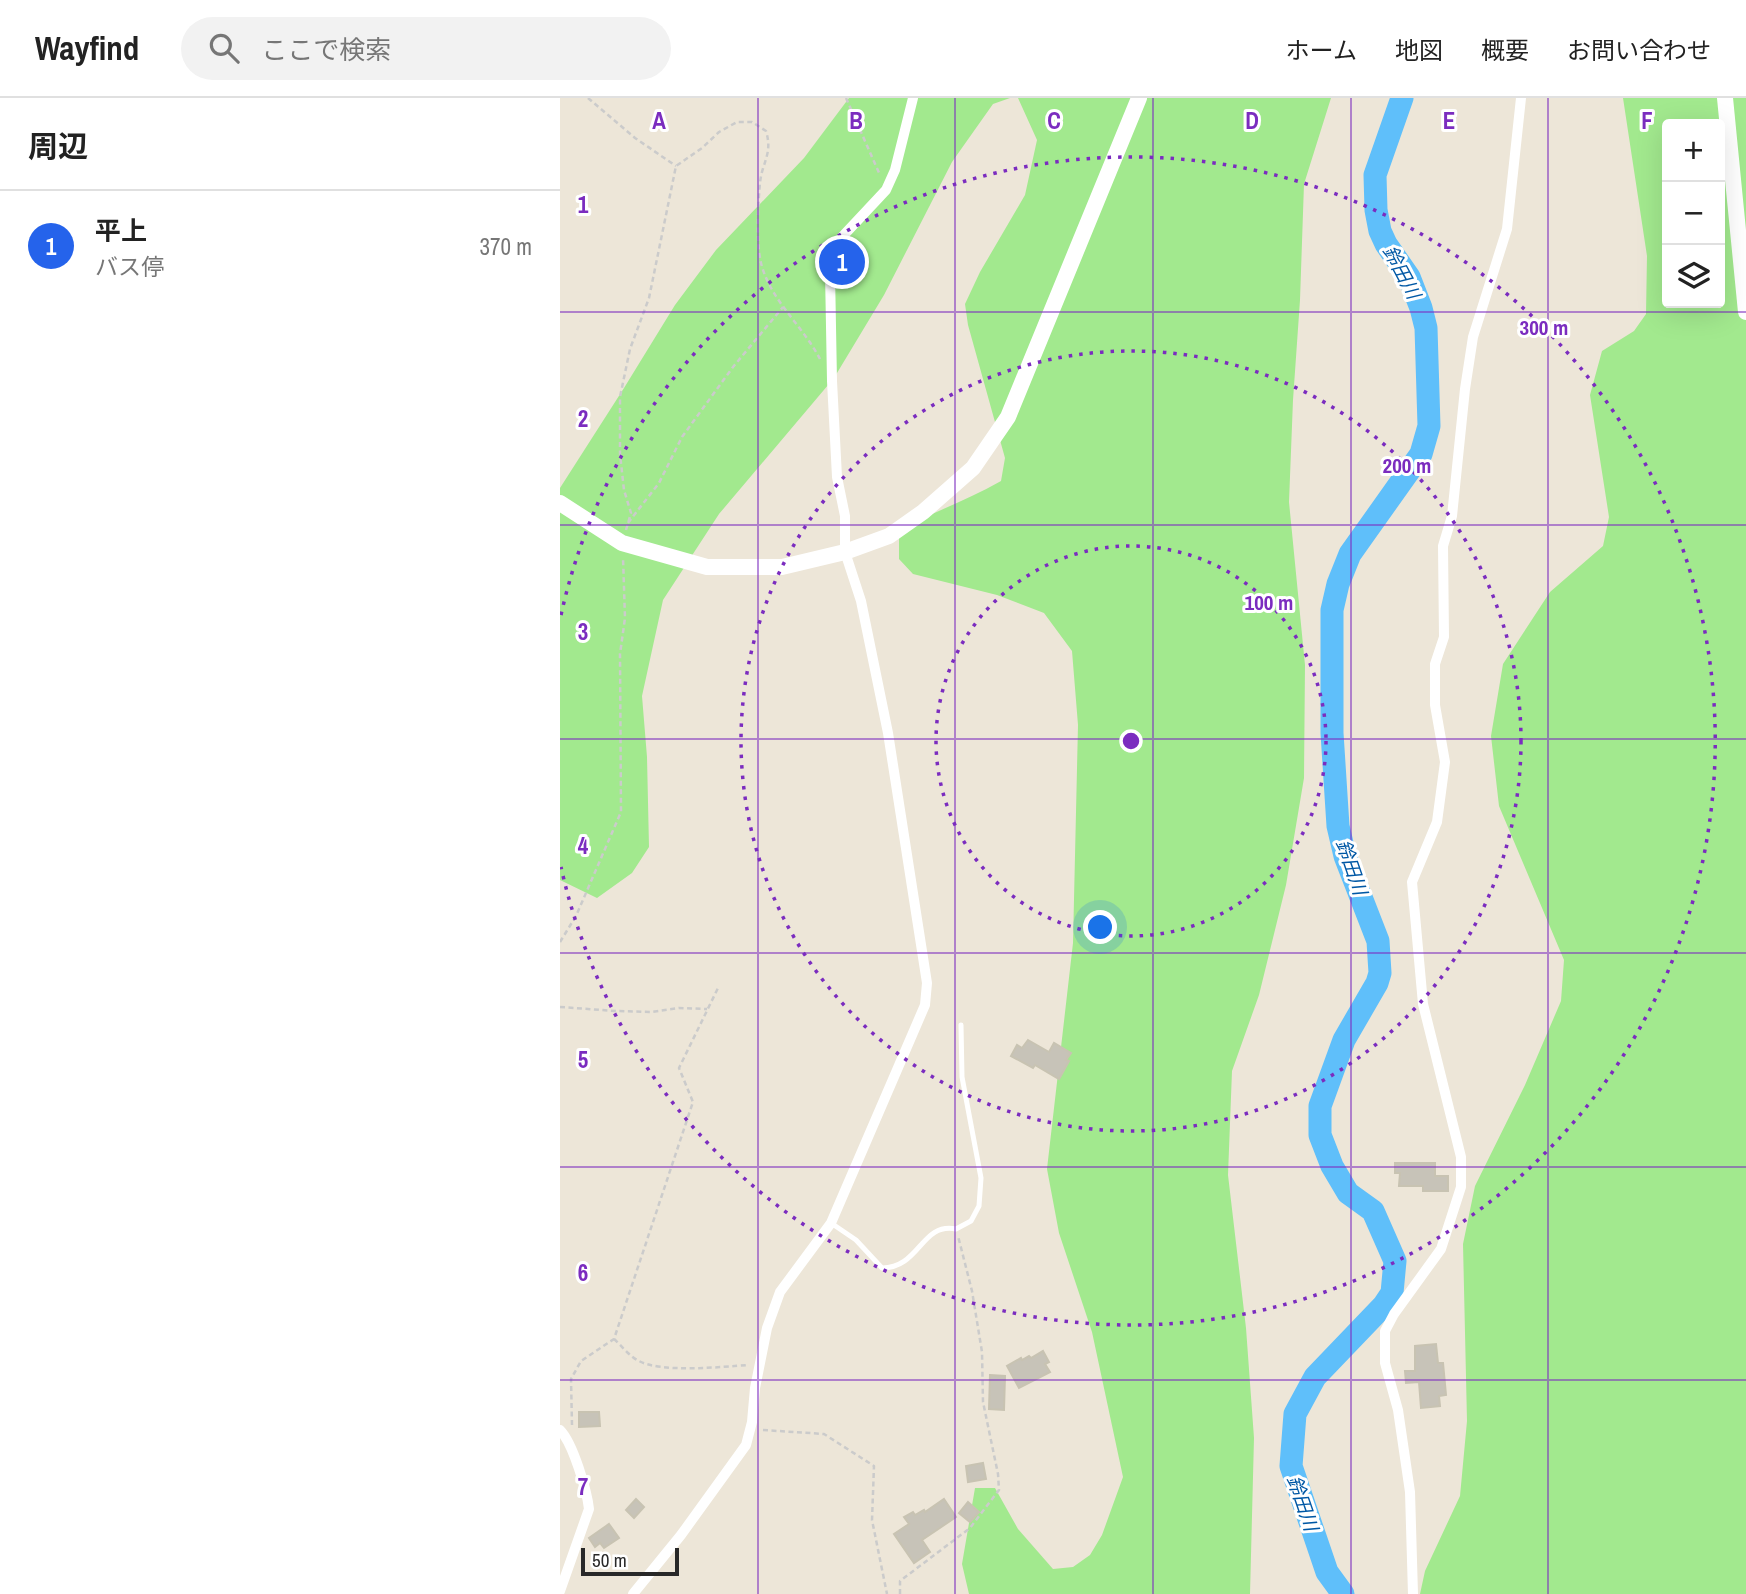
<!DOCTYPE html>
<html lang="ja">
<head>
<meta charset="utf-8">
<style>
  :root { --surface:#fff; --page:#f2f2f2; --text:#222; --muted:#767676; --line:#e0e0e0; --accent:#2563eb }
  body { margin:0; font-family:"Archivo Narrow","Noto Sans JP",sans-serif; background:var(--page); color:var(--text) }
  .controls { position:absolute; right:21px; top:21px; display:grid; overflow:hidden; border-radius:7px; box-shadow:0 7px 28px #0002 }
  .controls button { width:63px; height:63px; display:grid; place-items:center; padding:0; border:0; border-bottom:2px solid var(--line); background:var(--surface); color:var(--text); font:35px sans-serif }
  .scale { position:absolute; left:21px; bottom:18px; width:98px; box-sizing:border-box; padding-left:7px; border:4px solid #282828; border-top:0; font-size:19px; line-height:24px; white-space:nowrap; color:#282828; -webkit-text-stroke:5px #fff; paint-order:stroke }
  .you { position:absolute; left:541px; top:830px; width:24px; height:24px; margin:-18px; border:5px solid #fff; border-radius:50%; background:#1a73e8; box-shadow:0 0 0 10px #1a73e833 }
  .badge { display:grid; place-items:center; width:46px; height:46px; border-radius:50%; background:var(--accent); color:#fff; font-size:23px; font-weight:700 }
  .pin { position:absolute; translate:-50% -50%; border:4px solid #fff; box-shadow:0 2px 7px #0006 }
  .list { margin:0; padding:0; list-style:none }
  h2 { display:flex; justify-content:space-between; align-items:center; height:91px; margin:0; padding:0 28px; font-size:30px }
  h2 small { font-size:23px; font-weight:400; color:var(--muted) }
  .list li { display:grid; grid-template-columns:46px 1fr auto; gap:21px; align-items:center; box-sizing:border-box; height:112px; padding:0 28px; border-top:2px solid var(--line) }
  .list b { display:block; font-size:26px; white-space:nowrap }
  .list p { margin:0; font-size:23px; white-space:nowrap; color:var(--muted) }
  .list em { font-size:23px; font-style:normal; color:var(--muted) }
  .icon { flex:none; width:38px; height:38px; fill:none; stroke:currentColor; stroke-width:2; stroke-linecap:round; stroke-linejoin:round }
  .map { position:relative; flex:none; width:1186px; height:1496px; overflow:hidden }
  header { display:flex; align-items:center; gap:42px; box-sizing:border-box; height:98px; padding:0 35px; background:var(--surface); border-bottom:2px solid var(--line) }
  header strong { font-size:33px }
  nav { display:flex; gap:38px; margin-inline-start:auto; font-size:24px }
  .search { width:490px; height:63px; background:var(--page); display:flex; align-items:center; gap:18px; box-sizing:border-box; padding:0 24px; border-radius:38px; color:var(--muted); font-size:26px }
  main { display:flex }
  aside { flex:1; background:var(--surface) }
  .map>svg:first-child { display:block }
  .green { fill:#a2e98e; fill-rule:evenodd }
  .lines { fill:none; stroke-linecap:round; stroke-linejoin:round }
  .river { stroke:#5fbffa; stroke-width:23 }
  .building { fill:#c7c3b8; stroke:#c8c3b2; stroke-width:2 }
  .path { stroke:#cbcbcb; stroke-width:2.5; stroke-dasharray:5 3.5; stroke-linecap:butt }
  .lane { stroke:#fff; stroke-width:5 }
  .street { stroke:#fff; stroke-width:10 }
  .secondary { stroke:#fff; stroke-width:16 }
  .grid { fill:none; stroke:#7b2cbf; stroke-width:2; stroke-opacity:0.55 }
  .ring { fill:none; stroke:#7b2cbf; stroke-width:3.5; stroke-dasharray:3.5 7 }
  .labels { text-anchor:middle; stroke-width:6; stroke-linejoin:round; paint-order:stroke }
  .water-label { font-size:19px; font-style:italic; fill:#0058a5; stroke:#fff }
  .grid-label { font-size:23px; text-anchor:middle; font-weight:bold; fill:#7b2cbf; stroke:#fff; stroke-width:6; stroke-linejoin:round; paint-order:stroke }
  .centre { fill:#7b2cbf; stroke:#fff; stroke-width:3.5 }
  .ring-label { font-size:21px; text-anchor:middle; font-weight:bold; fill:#7b2cbf; stroke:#fff; stroke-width:6; stroke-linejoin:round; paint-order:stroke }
</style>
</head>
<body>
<header>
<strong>Wayfind</strong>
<div class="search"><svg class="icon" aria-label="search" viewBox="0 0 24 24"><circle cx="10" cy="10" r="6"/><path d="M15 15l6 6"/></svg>ここで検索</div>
<nav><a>ホーム</a><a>地図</a><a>概要</a><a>お問い合わせ</a></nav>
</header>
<main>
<aside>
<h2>周辺<small></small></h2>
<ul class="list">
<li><span class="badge">1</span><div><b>平上</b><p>バス停</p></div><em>370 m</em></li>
</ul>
</aside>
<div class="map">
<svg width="1186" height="1496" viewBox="0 0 1186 1496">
  <rect width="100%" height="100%" fill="#ede6d8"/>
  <g class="green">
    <path d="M289 0H450L433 6 392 64 324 197 274 280 159 416 103 502 82 598 87 659 89 749 72 775 37 800 0 782V390L64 290 115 207 156 152 244 60Z"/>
    <path d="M458 0H771L744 86 740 202 733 302 729 404 745 567 744 680 726 787 699 897 672 973 668 1077 686 1230 694 1340 690 1496H409L402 1466 415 1390H435L458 1431 493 1471 513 1469 530 1457 542 1437 563 1379 532 1234 499 1135 487 1071 513 845 518 627 512 553 484 515 437 497 353 476 339 461V432C373 414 408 402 441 383L445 360 408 227 405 206 420 174 465 97 477 42Z"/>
    <path d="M1063 0H1186V1496H860L865 1473 900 1398 907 1323 903 1146 915 1088 965 987 1001 903 1004 862 939 708 931 638 943 566 990 494 1043 448 1049 419 1030 297 1042 253 1074 233 1086 216 1087 158ZM1107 26H1160V205H1107Z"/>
  </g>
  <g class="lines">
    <path class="river" d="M783 1496 767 1474 731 1368 735 1316 755 1279 824 1207 832 1195 835 1163 813 1113 788 1095 772 1068 760 1037V1008L784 942 817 885 820 875 818 843 785 758 778 728 772 635V512L778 486 790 456 861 356 869 328 866 230 861 210 849 179 826 146 820 133 816 112 815 77 842 0"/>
  </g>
  <g class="building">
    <path d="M468 942 489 954 494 945 511 955 506 962 509 963 499 981 475 967 473 970 451 958 457 947 462 950Z"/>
    <path d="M835 1065H875V1078H888V1093H863V1088H839L840 1075H835Z"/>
    <path d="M876 1246 878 1265H883L886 1297 879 1298 880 1308 861 1310 859 1284 846 1285 845 1273H855V1248Z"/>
    <path d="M483 1253 489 1264 485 1266 490 1274 459 1290 447 1268 461 1260 462 1262 469 1258 471 1260Z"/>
    <path d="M430 1277 445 1278 444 1312 429 1311Z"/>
    <path d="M19 1314H39L40 1328 19 1329Z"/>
    <path d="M423 1365 426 1381 408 1384 406 1368Z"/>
    <path d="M76 1401 84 1409 74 1420 66 1412Z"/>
    <path d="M384 1401 396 1419 362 1442 370 1454 354 1465 334 1436 349 1426 344 1419 353 1414 355 1417 364 1412 365 1414Z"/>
    <path d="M408 1404 419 1414 410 1424 399 1415Z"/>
    <path d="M49 1426 59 1440 44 1450 40 1445 35 1449 29 1440Z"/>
  </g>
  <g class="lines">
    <g class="path">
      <path d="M28 0 75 40 116 68"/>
      <path d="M286 0 320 77"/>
      <path d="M68 425 99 385 122 339 173 269 223 209"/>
      <path d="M66 432 71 415 64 392 60 356V299L70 251 89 200 116 68 142 50 159 34 177 24H192L206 33C213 56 202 64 200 85 198 106 196 145 201 165 210 202 243 228 260 261"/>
      <path d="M0 844 16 818 61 714 60 556 65 520 63 459"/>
      <path d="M0 909 56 913 91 914 119 910 147 911"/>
      <path d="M54 1241C62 1248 70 1259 79 1263 101 1275 162 1269 188 1267"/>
      <path d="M12 1327 11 1281 21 1263 54 1241 133 1004 119 970 159 888"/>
      <path d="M203 1332 264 1336 314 1368 312 1422 327 1496"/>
      <path d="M340 1496V1483L410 1430 439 1392 438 1376 423 1304 422 1254 412 1193 398 1138"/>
    </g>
    <path class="lane" d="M271 1125 296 1142 322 1170C360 1170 361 1124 396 1131L411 1123 419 1108 421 1080 402 979 401 927"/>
    <g class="street">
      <path d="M0 1332C13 1345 27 1393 29 1411L0 1493"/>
      <path d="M73 1496 121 1437 186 1347 192 1324 195 1290 207 1230 220 1194 271 1125 365 907 367 885 328 635 301 503 285 454V418L277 379 272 283 270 174 282 139 326 92 335 72 353 0"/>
      <path d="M853 1496 850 1394 838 1312 825 1265V1233L834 1216 881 1151 901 1089V1059L863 906 852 784 877 724 885 664 875 607V566L884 539 883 448 892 418 905 291 913 239 947 131 961 0"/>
    </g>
    <g class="secondary">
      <path d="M1165 0 1186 214"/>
      <path d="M0 405 62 445 147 469H222L285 454 329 438 363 414 413 370 448 319 579 0"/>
    </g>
  </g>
  <path class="grid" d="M198 0V1496M395 0V1496M593 0V1496M791 0V1496M988 0V1496M0 214H1186M0 427H1186M0 641H1186M0 855H1186M0 1069H1186M0 1282H1186"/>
  <g class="ring">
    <circle cx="571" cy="643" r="195"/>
    <circle cx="571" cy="643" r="390"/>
    <path d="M1 517A584 584 0 1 1 1 769"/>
  </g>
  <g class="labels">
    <g class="water-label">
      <text transform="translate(842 174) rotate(62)" y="7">鈴田川</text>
      <text transform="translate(792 769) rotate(71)" y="7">鈴田川</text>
      <text transform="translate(743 1405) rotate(71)" y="7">鈴田川</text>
    </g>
  </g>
  <g class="grid-label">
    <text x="99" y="31">A</text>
    <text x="296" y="31">B</text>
    <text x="494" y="31">C</text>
    <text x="692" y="31">D</text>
    <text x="889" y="31">E</text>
    <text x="1087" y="31">F</text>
    <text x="23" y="115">1</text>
    <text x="23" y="329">2</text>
    <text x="23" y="542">3</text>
    <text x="23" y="756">4</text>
    <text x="23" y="970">5</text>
    <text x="23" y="1183">6</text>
    <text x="23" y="1397">7</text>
  </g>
  <circle cx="571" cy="643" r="10" class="centre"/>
  <g class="ring-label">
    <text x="984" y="237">300 m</text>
    <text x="847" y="375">200 m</text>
    <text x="709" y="512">100 m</text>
  </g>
</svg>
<div class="controls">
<button>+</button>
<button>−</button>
<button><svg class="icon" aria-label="layers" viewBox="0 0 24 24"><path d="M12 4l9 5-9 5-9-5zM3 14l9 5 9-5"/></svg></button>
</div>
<div class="scale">50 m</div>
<div class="you"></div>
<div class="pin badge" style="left:282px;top:164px">1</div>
</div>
</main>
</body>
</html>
